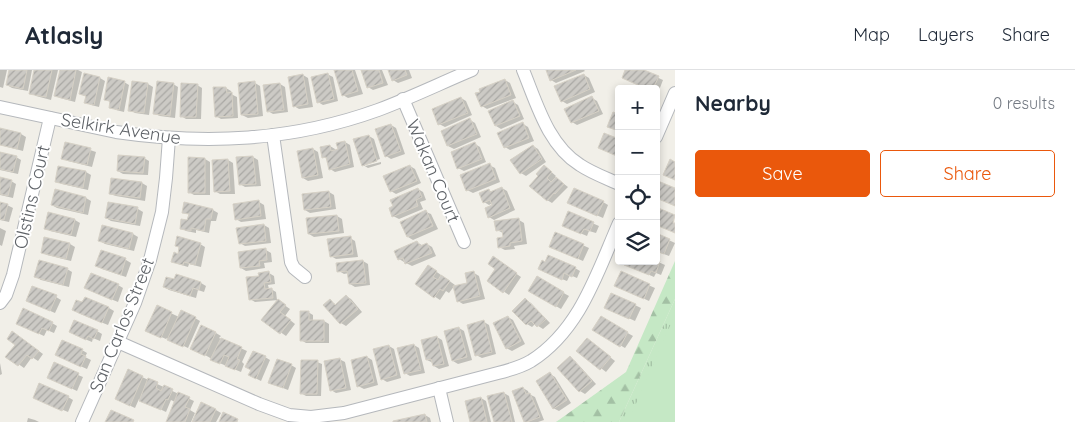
<!DOCTYPE html>
<html lang="en">
<head>
<meta charset="utf-8">
<style>
  :root { --surface:#fff; --page:#f6f6f7; --text:#1f2937; --muted:#747a83; --line:#e0e1e3; --accent:#ea580c }
  body { margin:0; font-family:Quicksand,sans-serif; background:var(--page); color:var(--text) }
  .controls { position:absolute; right:15px; top:15px; display:grid; overflow:hidden; border-radius:5px; box-shadow:0 2px 8px #0003 }
  .controls button { width:45px; height:45px; display:grid; place-items:center; padding:0; border:0; border-bottom:1px solid var(--line); background:var(--surface); color:var(--text); font:25px sans-serif }
  .list { margin:0; padding:0; list-style:none }
  h2 { display:flex; justify-content:space-between; align-items:center; height:65px; margin:0; padding:0 20px; font-size:21px }
  h2 small { font-size:16px; font-weight:400; color:var(--muted) }
  .actions { display:flex; gap:10px; padding:15px 20px }
  .actions a { flex:1; padding:11px 0; border:1px solid var(--accent); border-radius:5px; text-align:center; font-size:18px; color:var(--accent) }
  .actions .main { background:var(--accent); color:#fff }
  .icon { flex:none; width:28px; height:28px; fill:none; stroke:currentColor; stroke-width:2; stroke-linecap:round; stroke-linejoin:round }
  .map { position:relative; flex:none; width:675px; height:352px; overflow:hidden }
  header { display:flex; align-items:center; gap:30px; box-sizing:border-box; height:70px; padding:0 25px; background:var(--surface); border-bottom:1px solid var(--line) }
  header strong { font-size:24px }
  nav { display:flex; gap:28px; margin-inline-start:auto; font-size:18px }
  main { display:flex }
  aside { flex:1; background:var(--surface) }
  .map>svg:first-child { display:block }
  .grass { fill:url(#grass-tufts) }
  .forest { fill:url(#forest-firs) }
  .pitch { fill:#c5e8c5 }
  .shadow { fill:#0003 }
  .building { fill:url(#building-hatch); stroke:#d6d1c6 }
  .lines { fill:none; stroke-linecap:round; stroke-linejoin:round }
  .street-casing { stroke:#b5b8bc; stroke-width:14 }
  .street { stroke:#fff; stroke-width:12 }
  .labels { text-anchor:middle; stroke-width:4; stroke-linejoin:round; paint-order:stroke }
  .street-label { font-size:18px; fill:#5f6368; stroke:#fff }
</style>
</head>
<body>
<header>
<strong>Atlasly</strong>
<nav><a>Map</a><a>Layers</a><a>Share</a></nav>
</header>
<main>
<div class="map">
<svg width="675" height="352" viewBox="0 0 675 352">
  <defs>
    <pattern id="grass-tufts" width="24" height="20" patternUnits="userSpaceOnUse" patternTransform="scale(1.25)"><rect width="24" height="20" fill="#c5e8c5"/><path d="M3 7l-1-3M5 7V3M7 7l1-3M15 17l-1-3M17 17v-4M19 17l1-3" fill="none" stroke="#a3c0a4"/></pattern>
    <pattern id="forest-firs" width="22" height="20" patternUnits="userSpaceOnUse" patternTransform="scale(1.25)"><rect width="22" height="20" fill="#c5e8c5"/><path d="M5 1l3.5 6h-7zM16 11l3.5 6h-7z" fill="#a3c0a4"/></pattern>
    <pattern id="building-hatch" width="6" height="6" patternUnits="userSpaceOnUse" patternTransform="scale(1.25)"><rect width="6" height="6" fill="#cccac5"/><path d="M-1 1l2-2M0 6l6-6M5 7l2-2" fill="none" stroke="#a9a8a4"/></pattern>
  </defs>
  <rect width="100%" height="100%" fill="#f1efe8"/>
  <path class="grass" d="M675 229V352H619Z"/>
  <path class="forest" d="M675 191V229L619 352H556L626 302Z"/>
  <path class="pitch" d="M673 249 675 251V352H628Z"/>
  <g class="shadow">
    <path d="M0 0H7L3 18 0 17Z"/>
    <path d="M11 0H32L28 21 12 18 7 15Z"/>
    <path d="M36 0H58L51 30 36 26 31 23Z"/>
    <path d="M61 0H78L82 2 75 32 60 28 55 25Z"/>
    <path d="M335 0H355L363 24 348 28 343 25Z"/>
    <path d="M362 0H382L388 15 373 20 368 17Z"/>
    <path d="M389 0H409L412 8 398 13 393 10Z"/>
    <path d="M547 0H584L585 1 556 13 551 10Z"/>
    <path d="M627 0H641L663 10 658 23 656 22V19H648Z"/>
    <path d="M327 4 333 7 338 31 323 35 318 32Z"/>
    <path d="M303 5 308 8 313 37 299 39 294 36Z"/>
    <path d="M584 5 589 8 595 22 567 34 562 31Z"/>
    <path d="M100 8 105 11 99 37 91 35 86 32 87 27 80 24Z"/>
    <path d="M505 10 510 13 516 28 487 39 482 36Z"/>
    <path d="M124 12 129 15 124 42 116 40 111 37 110 32 105 29Z"/>
    <path d="M255 13 260 16 263 46 248 48 242 45Z"/>
    <path d="M148 14 153 17 149 45 135 43 130 40Z"/>
    <path d="M173 14 178 17 175 48 160 46 155 44Z"/>
    <path d="M280 14 285 17 288 42 273 44 268 41Z"/>
    <path d="M197 15 202 18 201 49H186L181 46Z"/>
    <path d="M226 18 231 21V24L237 27 238 48 221 49 216 46Z"/>
    <path d="M619 20V33L615 30Z"/>
    <path d="M461 28 466 31 472 45 445 57 439 54Z"/>
    <path d="M592 28 597 31 603 44 577 55 572 52Z"/>
    <path d="M513 32 518 35 524 49 501 59 496 56Z"/>
    <path d="M470 50 475 53 481 67 454 79 448 76 442 61Z"/>
    <path d="M523 54 528 57 534 71 510 80 505 77Z"/>
    <path d="M391 55 396 58 405 84 391 89 386 86Z"/>
    <path d="M0 59 21 64 26 67 23 81 0 75Z"/>
    <path d="M369 66 374 69 380 89 365 94V96L381 92V94L368 98 363 95Z"/>
    <path d="M345 72 350 75 354 97 335 102 330 99 327 89 324 87 330 76 335 79V81L339 80Z"/>
    <path d="M475 74 480 77 486 92 464 101 458 98Z"/>
    <path d="M533 76 538 79 546 92 526 106 521 103Z"/>
    <path d="M313 79 318 82 323 108 308 111 303 108Z"/>
    <path d="M90 80 96 82 92 97 68 91 63 88Z"/>
    <path d="M0 84 16 87 21 90 18 104 0 100Z"/>
    <path d="M253 87 258 90 261 116 245 117 240 114Z"/>
    <path d="M144 88 149 91 148 105 123 104 118 101Z"/>
    <path d="M205 89 210 92V125H194L189 122Z"/>
    <path d="M228 90 233 93 235 124H220L215 121Z"/>
    <path d="M489 95 495 98 500 112 473 123 467 120Z"/>
    <path d="M410 96 415 99 421 113 396 124 391 121Z"/>
    <path d="M59 97 86 102 91 105 88 120 62 114 56 111Z"/>
    <path d="M549 100 556 106 555 107 568 117 552 133 547 130 540 106Z"/>
    <path d="M0 109 11 111 16 114 13 128 0 125Z"/>
    <path d="M112 109 142 113 147 116 145 131 116 126 110 124Z"/>
    <path d="M502 118 507 121 515 140 494 150 489 147 494 136 493 133 489 135 484 132 489 120 492 122Z"/>
    <path d="M418 119 423 122 426 130 420 132 423 139 399 149 393 146Z"/>
    <path d="M329 122 334 125 336 139 310 143 305 140Z"/>
    <path d="M86 128 91 131 88 145 57 138 52 135Z"/>
    <path d="M259 132 264 135 266 149 241 152 236 149Z"/>
    <path d="M603 132 608 135 603 148 574 135Z"/>
    <path d="M109 133 138 139 143 142 140 156 111 151 106 148Z"/>
    <path d="M0 134 7 135 13 138 9 152 0 150Z"/>
    <path d="M213 140 218 143 216 151H211L209 163 196 160V163L186 161 181 158 188 152 190 145 183 142Z"/>
    <path d="M426 142 431 144 438 159 413 170 408 167Z"/>
    <path d="M569 143 599 156 596 163 589 161 587 166 568 158Z"/>
    <path d="M337 146 342 149 344 163 314 167 309 164 307 149Z"/>
    <path d="M75 150 80 153 76 167 50 161 45 158Z"/>
    <path d="M519 150 524 153 527 174 514 176 515 179 505 180 499 177 504 168 503 163 497 160Z"/>
    <path d="M264 155 269 158 271 173 245 176 240 173Z"/>
    <path d="M0 158 6 161 2 176 0 175Z"/>
    <path d="M556 163 589 178 583 191 555 179Z"/>
    <path d="M133 164 138 167 134 181 105 174 100 171Z"/>
    <path d="M656 164 675 173 669 186 656 181Z"/>
    <path d="M350 168 355 171 358 187 336 189 331 186Z"/>
    <path d="M417 172 423 176 427 174 432 177 436 186 412 196 406 193 405 191 404 192 399 189Z"/>
    <path d="M70 174 75 177 71 191 47 185 42 182Z"/>
    <path d="M200 174 205 177 201 197 189 194 188 197 178 194 173 191 179 185 181 178 176 175Z"/>
    <path d="M266 180 271 183 272 192 264 193 265 198 246 201 241 198Z"/>
    <path d="M102 181 126 190 131 193 126 207 102 199 97 196Z"/>
    <path d="M363 191 368 194 370 215 355 217 350 214 349 203 344 204 339 201Z"/>
    <path d="M498 191 521 207 509 225 488 211 497 199Z"/>
    <path d="M656 191 665 195 661 205 656 203 654 207 631 197Z"/>
    <path d="M575 198 580 201 577 208 570 205 567 211 544 202Z"/>
    <path d="M67 199 72 202 69 217 41 210 36 207Z"/>
    <path d="M434 200 455 215 449 223 446 221 440 230 416 214Z"/>
    <path d="M269 203 274 206 275 214 268 215 269 219H271L276 222 277 230 290 239 285 246 295 254 286 266 263 250 278 230 255 232 250 229 260 207Z"/>
    <path d="M474 203 479 206 485 229 463 234 458 231Z"/>
    <path d="M621 203 655 218 649 231 621 218Z"/>
    <path d="M537 208 569 226 561 239 530 221Z"/>
    <path d="M201 213 206 216 204 222 198 220 196 228 169 220 164 217Z"/>
    <path d="M118 215 123 218 118 232 91 221Z"/>
    <path d="M612 224 641 238 635 251 611 240Z"/>
    <path d="M346 226 351 229 362 242 346 256 341 253 325 235 330 231 337 235Z"/>
    <path d="M56 227 61 230 55 243 27 231Z"/>
    <path d="M526 230 531 233 550 253 543 259 535 254 532 257 527 254Z"/>
    <path d="M83 234 109 238 114 241 108 255 78 243Z"/>
    <path d="M158 237 179 247 195 248 200 251 188 278 167 268 166 269 152 263Z"/>
    <path d="M308 242 313 245V251H324L329 254V273H306L301 270Z"/>
    <path d="M508 247 513 250 525 274 512 281 506 278Z"/>
    <path d="M601 248 633 266 625 278 594 260Z"/>
    <path d="M484 252 489 255 496 284 482 288 476 285Z"/>
    <path d="M52 253 57 256 54 263 47 260 44 266 22 256Z"/>
    <path d="M459 258 464 261 472 290 458 294 453 291Z"/>
    <path d="M97 261 102 264 100 271 93 268 92 272 75 265Z"/>
    <path d="M216 263 221 266 219 268 247 281 242 292 244 294 241 302 217 292 200 282Z"/>
    <path d="M18 266 43 284 38 291 32 287 24 298 7 286 16 274Z"/>
    <path d="M437 267 442 270 449 296 439 299 434 296 433 293 427 290Z"/>
    <path d="M587 269 615 291 606 302 578 280Z"/>
    <path d="M414 275 419 278 425 303 410 306 405 303Z"/>
    <path d="M389 276 394 279 401 308 387 312 382 309Z"/>
    <path d="M82 280 87 283 85 287 91 290 87 299 62 288Z"/>
    <path d="M265 287 270 290 261 311 255 308Z"/>
    <path d="M367 287 372 290 378 315 364 319 358 316Z"/>
    <path d="M570 288 575 291 596 314 585 324 580 321 559 298Z"/>
    <path d="M339 289 345 292 351 320 336 323 331 320Z"/>
    <path d="M317 292 322 294 321 326H306L301 323Z"/>
    <path d="M0 293 2 304 0 305Z"/>
    <path d="M291 295 296 298 288 320 270 313Z"/>
    <path d="M129 301 194 331 190 340 195 343 191 352H167L175 332 171 330 166 342 139 329 135 338 122 332Z"/>
    <path d="M550 304 555 307 571 333 559 341 553 338Z"/>
    <path d="M78 305 83 307 77 321 54 310Z"/>
    <path d="M523 318 528 321 529 324 535 327 544 350 538 352H525Z"/>
    <path d="M504 323 509 326 515 352H495Z"/>
    <path d="M68 327 73 330 68 342 39 330Z"/>
    <path d="M481 328 486 331 491 352H471Z"/>
    <path d="M216 340 221 343 216 352H194Z"/>
    <path d="M425 345 430 348 431 352H396Z"/>
    <path d="M28 348 35 350 39 352H27Z"/>
  </g>
  <g class="building">
    <path d="M9 0H27L23 19 6 15Z"/>
    <path d="M34 0H52L46 27 29 24Z"/>
    <path d="M60 0H76L70 30 54 26Z"/>
    <path d="M334 0H352L358 21 342 26Z"/>
    <path d="M361 0H379L383 13 367 18Z"/>
    <path d="M388 0H405L407 5 392 11Z"/>
    <path d="M546 0H576L550 11Z"/>
    <path d="M625 0H644L659 6 653 19H647L622 8Z"/>
    <path d="M84 3 100 7 94 35 84 33 86 26 79 24Z"/>
    <path d="M328 3 334 29 317 33 311 7Z"/>
    <path d="M303 4 308 34 293 37 288 7Z"/>
    <path d="M584 4 590 19 561 32 554 16Z"/>
    <path d="M108 7 125 11 119 40 109 38 110 31 104 30Z"/>
    <path d="M505 9 511 25 481 37 475 23 480 22 479 19Z"/>
    <path d="M132 11 148 13 144 43 128 41Z"/>
    <path d="M157 11 174 13 170 46 153 44Z"/>
    <path d="M255 11 258 44 241 45 238 13Z"/>
    <path d="M181 13 198 14 196 47H180Z"/>
    <path d="M280 13 284 40 267 42 263 15Z"/>
    <path d="M213 17H226L227 23 232 22 233 46 215 47Z"/>
    <path d="M592 26 599 41 571 53 564 39Z"/>
    <path d="M461 27 468 43 438 55 432 39Z"/>
    <path d="M513 30 520 46 495 56 488 41Z"/>
    <path d="M613 42 619 44V61L607 57Z"/>
    <path d="M470 48 477 64 447 76 441 61Z"/>
    <path d="M523 52 529 68 504 78 497 63Z"/>
    <path d="M391 54 401 81 385 87 375 59Z"/>
    <path d="M0 58 21 63 17 79 0 75Z"/>
    <path d="M604 63 619 69V87L598 78Z"/>
    <path d="M369 65 377 91 362 96 353 69Z"/>
    <path d="M345 71 350 94 329 100 326 87 322 88 320 77 330 75 331 81 338 79 336 73Z"/>
    <path d="M65 72 91 78 87 95 61 89Z"/>
    <path d="M475 72 482 89 457 99 451 82Z"/>
    <path d="M533 75 542 89 520 104 510 90Z"/>
    <path d="M313 78 318 105 302 108 297 81Z"/>
    <path d="M0 82 17 86 13 102 0 99Z"/>
    <path d="M118 85 145 87 143 103 117 101Z"/>
    <path d="M253 86 256 114 239 115 236 87Z"/>
    <path d="M188 87 205 88V123H188Z"/>
    <path d="M228 89 230 121 214 122 212 90Z"/>
    <path d="M670 89 675 92V110L663 105Z"/>
    <path d="M490 93 496 109 466 121 460 105Z"/>
    <path d="M410 95 417 111 390 122 383 106Z"/>
    <path d="M544 95 552 102 547 108 551 112 556 107 564 114 555 124 554 123 547 131 529 116 538 106 536 104Z"/>
    <path d="M58 96 86 101 83 118 55 112Z"/>
    <path d="M0 107 12 110 8 126 0 124Z"/>
    <path d="M111 108 142 112 140 128 109 124Z"/>
    <path d="M658 111 675 118V136L656 128V115Z"/>
    <path d="M502 117 510 138 488 148 485 138 492 135 490 130 483 133 479 123 489 119 490 122Z"/>
    <path d="M418 118 422 127 416 130 418 136 392 147 389 138 393 136 390 130Z"/>
    <path d="M574 118 604 131 597 146 567 133Z"/>
    <path d="M55 119 86 127 83 143 51 135Z"/>
    <path d="M329 121 331 137 304 140 302 124Z"/>
    <path d="M259 130 261 146 235 150 233 134Z"/>
    <path d="M0 132 8 134 4 150 0 149Z"/>
    <path d="M108 132 138 137 135 154 105 148Z"/>
    <path d="M184 132 213 139 211 149H206L204 161 191 158V161L180 159 181 149 187 150 189 144 182 143Z"/>
    <path d="M656 137 675 145 673 153H675V163L656 155Z"/>
    <path d="M426 140 433 156 407 167 400 152Z"/>
    <path d="M568 141 594 152 590 161 584 159 581 164 562 156Z"/>
    <path d="M48 142 75 149 71 165 44 159Z"/>
    <path d="M337 145 339 161 308 164 306 148Z"/>
    <path d="M519 148 522 171 510 173V176L498 178 497 168 503 167 502 160 496 161 494 151Z"/>
    <path d="M264 154 266 171 239 174 236 158Z"/>
    <path d="M102 155 133 163 129 179 98 171Z"/>
    <path d="M555 162 584 174 578 189 549 177Z"/>
    <path d="M656 163 670 169 664 184 656 181Z"/>
    <path d="M177 166 201 173 195 195 184 192 183 195 171 192 174 182 178 184 179 177 175 176Z"/>
    <path d="M351 166 353 184 330 187 327 169Z"/>
    <path d="M44 167 70 173 66 189 41 183Z"/>
    <path d="M417 171 420 176 427 173 432 183 405 194 403 188 398 190 394 181Z"/>
    <path d="M266 178 267 190 259 191 260 196 240 198 238 182Z"/>
    <path d="M101 180 126 188 121 205 95 196Z"/>
    <path d="M548 185 576 197 572 207 564 203 562 210 538 199 542 190 545 192Z"/>
    <path d="M493 186 517 203 503 223 487 211 495 199 488 194Z"/>
    <path d="M39 190 68 198 63 215 34 207Z"/>
    <path d="M363 190 366 213 349 214 347 201 337 202 336 193Z"/>
    <path d="M656 190 660 191 656 203 651 201 649 205 624 195 625 191H656Z"/>
    <path d="M428 195 437 201 433 207 438 210 441 205 450 211 443 221 440 219 434 228 415 214Z"/>
    <path d="M269 201 271 212 264 213 265 219 272 218 273 228 249 230 246 207 259 206 258 203Z"/>
    <path d="M474 201 480 226 457 232 453 216 467 213 465 203Z"/>
    <path d="M621 201 650 214 644 229 614 216Z"/>
    <path d="M91 203 119 214 112 230 84 218Z"/>
    <path d="M176 204 201 212 199 220 193 218 190 226 163 217 166 207 174 209Z"/>
    <path d="M537 206 564 222 556 237 528 221Z"/>
    <path d="M32 216 57 225 50 241 26 231Z"/>
    <path d="M611 223 636 234 629 249 604 238Z"/>
    <path d="M346 225 358 239 340 254 323 235 330 229 335 235Z"/>
    <path d="M85 227 109 237 102 253 72 240 76 230 82 232Z"/>
    <path d="M525 228 546 249 537 257 531 251 526 255 512 241Z"/>
    <path d="M278 229 286 235 280 242 291 250 280 264 261 250Z"/>
    <path d="M157 235 172 242 161 268 145 261Z"/>
    <path d="M23 238 53 252 49 261 42 258 39 264 16 254Z"/>
    <path d="M181 240 196 247 183 277 167 270Z"/>
    <path d="M300 241H309V250H324V271H300Z"/>
    <path d="M508 246 521 271 506 279 493 253Z"/>
    <path d="M601 246 628 262 620 277 592 260Z"/>
    <path d="M74 250 98 260 94 269 88 266 86 270 69 262Z"/>
    <path d="M484 250 492 282 475 286 467 255Z"/>
    <path d="M201 255 216 262 205 286 190 279Z"/>
    <path d="M459 257 467 287 452 291 444 261Z"/>
    <path d="M12 261 39 281 32 289 27 285 18 296 5 287 15 275 7 269Z"/>
    <path d="M437 266 444 294 433 296 431 289 426 290 421 270Z"/>
    <path d="M221 268 242 277 237 289 240 290 235 300 225 296 229 287 224 285 220 294 210 290Z"/>
    <path d="M587 268 611 287 600 300 576 281Z"/>
    <path d="M62 270 83 279 81 284 86 286 81 297 55 285Z"/>
    <path d="M414 274 421 300 404 304 397 278Z"/>
    <path d="M389 275 397 305 381 310 373 279Z"/>
    <path d="M253 281 266 286 256 309 248 305 251 300 245 297Z"/>
    <path d="M367 286 374 312 357 317 351 290Z"/>
    <path d="M570 286 592 311 579 322 557 298Z"/>
    <path d="M340 288 346 318 330 321 324 291Z"/>
    <path d="M277 289 292 294 283 318 268 313Z"/>
    <path d="M301 290H318L317 324H300Z"/>
    <path d="M54 292 79 303 72 319 47 308Z"/>
    <path d="M128 299 143 306 130 336 115 329Z"/>
    <path d="M550 302 567 330 553 339 536 311Z"/>
    <path d="M148 308 158 312 156 318 161 321 164 315 173 319 168 330 166 329 161 340 139 331Z"/>
    <path d="M39 313 69 326 62 341 33 328Z"/>
    <path d="M523 317 526 324 530 323 540 347 527 352H524L512 321Z"/>
    <path d="M178 322 190 327 185 337 190 339 185 352H166Z"/>
    <path d="M504 322 512 352H494L487 326Z"/>
    <path d="M481 327 487 352H470L465 331Z"/>
    <path d="M201 332 216 339 210 352H192Z"/>
    <path d="M111 340 134 350 133 352H105Z"/>
    <path d="M223 342 238 349 237 352H219Z"/>
    <path d="M425 344 427 352H393V351Z"/>
  </g>
  <g class="lines">
    <defs>
      <g id="street">
        <path d="M523 0C537 34 548 75 580 95 592 103 606 108 619 114"/>
        <path d="M403 29 464 172"/>
        <path d="M0 37 116 62C206 75 292 71 378 40 410 28 441 13 472 0"/>
        <path d="M273 65 291 192 294 198 305 207"/>
        <path d="M656 67 675 23"/>
        <path d="M0 233 6 225 13 205 50 48"/>
        <path d="M118 272 259 334 289 345 311 347 344 343 498 303C510 300 521 297 531 291 580 260 597 203 619 153"/>
        <path d="M439 318 447 352"/>
        <path d="M82 352 135 233 150 190 162 142 166 108 169 68"/>
      </g>
    </defs>
    <use href="#street" class="street-casing"/>
    <use href="#street" class="street"/>
  </g>
  <g class="labels">
    <g class="street-label">
      <text transform="translate(121 59) rotate(9)" y="6">Selkirk Avenue</text>
      <text transform="translate(433 101) rotate(67)" y="6">Wakan Court</text>
      <text transform="translate(32 127) rotate(-77)" y="6">Olstins Court</text>
      <text transform="translate(122 255) rotate(-68)" y="6">San Carlos Street</text>
    </g>
  </g>
</svg>
<div class="controls">
<button>+</button>
<button>−</button>
<button><svg class="icon" aria-label="locate" viewBox="0 0 24 24"><circle cx="12" cy="12" r="6"/><path d="M12 2v4M12 18v4M2 12h4M18 12h4"/></svg></button>
<button><svg class="icon" aria-label="layers" viewBox="0 0 24 24"><path d="M12 4l9 5-9 5-9-5zM3 14l9 5 9-5"/></svg></button>
</div>
</div>
<aside>
<h2>Nearby<small>0 results</small></h2>
<ul class="list">
</ul>
<div class="actions"><a class="main">Save</a><a>Share</a></div>
</aside>
</main>
</body>
</html>
